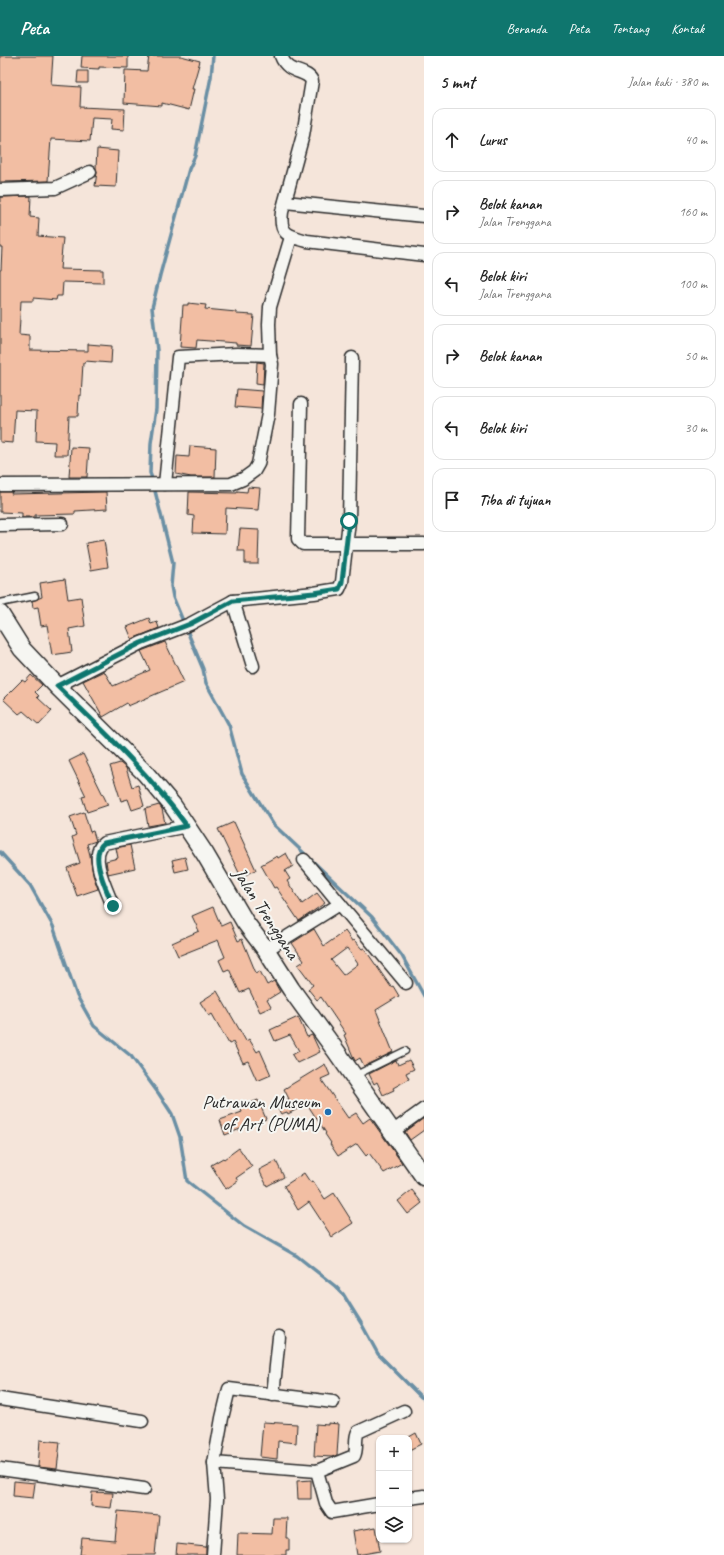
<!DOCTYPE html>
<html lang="id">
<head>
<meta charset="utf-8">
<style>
  :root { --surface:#fff; --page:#f2f2f2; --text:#222; --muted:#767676; --line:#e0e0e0; --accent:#0f766e }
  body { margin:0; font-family:Caveat,sans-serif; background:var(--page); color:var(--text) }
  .controls { position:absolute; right:12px; bottom:12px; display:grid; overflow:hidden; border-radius:8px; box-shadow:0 1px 3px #0004 }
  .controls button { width:36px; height:36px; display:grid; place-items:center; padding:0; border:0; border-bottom:1px solid var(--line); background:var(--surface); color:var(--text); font:20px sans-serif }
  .stop { position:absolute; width:12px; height:12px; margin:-9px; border:3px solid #0f766e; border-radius:50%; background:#fff }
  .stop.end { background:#0f766e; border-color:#fff; box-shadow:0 1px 4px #0008 }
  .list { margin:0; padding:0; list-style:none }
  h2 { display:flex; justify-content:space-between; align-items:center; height:52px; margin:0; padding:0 16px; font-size:17px }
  h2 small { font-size:13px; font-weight:400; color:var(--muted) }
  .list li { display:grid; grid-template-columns:26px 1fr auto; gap:12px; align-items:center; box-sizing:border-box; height:64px; margin:0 8px 8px; padding:0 8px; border:1px solid var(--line); border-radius:12px }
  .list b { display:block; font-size:15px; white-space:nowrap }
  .list p { margin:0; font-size:13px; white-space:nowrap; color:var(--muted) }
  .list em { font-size:13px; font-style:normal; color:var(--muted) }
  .icon { flex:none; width:22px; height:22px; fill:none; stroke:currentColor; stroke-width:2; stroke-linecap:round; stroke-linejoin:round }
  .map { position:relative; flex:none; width:424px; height:1499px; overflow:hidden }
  header { display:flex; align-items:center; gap:24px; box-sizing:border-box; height:56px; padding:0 20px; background:var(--accent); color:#fff }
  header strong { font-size:19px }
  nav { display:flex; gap:22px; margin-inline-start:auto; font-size:14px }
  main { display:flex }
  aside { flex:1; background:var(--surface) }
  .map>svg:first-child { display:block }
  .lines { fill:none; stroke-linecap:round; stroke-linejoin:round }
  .stream { stroke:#6a8fa4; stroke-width:3.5 }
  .building { fill:#f2bea3; stroke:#2b2b2b; fill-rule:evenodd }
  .service-casing { stroke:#2b2b2b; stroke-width:9 }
  .minor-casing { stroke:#2b2b2b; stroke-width:15 }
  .secondary-casing { stroke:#2b2b2b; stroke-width:20 }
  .service { stroke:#f6f6f2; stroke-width:6 }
  .minor { stroke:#f6f6f2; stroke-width:12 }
  .secondary { stroke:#f6f6f2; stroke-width:17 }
  .route { stroke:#0f766e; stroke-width:5 }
  .poi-dot { fill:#1f6fb2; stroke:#f6f6f2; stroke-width:1.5 }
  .labels { text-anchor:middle; stroke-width:4; stroke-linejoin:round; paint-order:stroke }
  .street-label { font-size:19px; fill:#2b2b2b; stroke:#f6f6f2 }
  .poi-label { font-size:19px; fill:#2b2b2b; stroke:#f6f6f2; text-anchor:end }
</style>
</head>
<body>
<header>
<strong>Peta</strong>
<nav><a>Beranda</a><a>Peta</a><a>Tentang</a><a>Kontak</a></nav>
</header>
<main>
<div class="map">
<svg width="424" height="1499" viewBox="0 0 424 1499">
  <rect width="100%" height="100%" fill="#f5e5da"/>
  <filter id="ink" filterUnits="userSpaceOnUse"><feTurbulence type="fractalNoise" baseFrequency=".025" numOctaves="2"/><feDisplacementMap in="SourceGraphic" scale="8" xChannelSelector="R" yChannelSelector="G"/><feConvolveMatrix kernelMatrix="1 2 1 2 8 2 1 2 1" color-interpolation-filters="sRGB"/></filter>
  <g filter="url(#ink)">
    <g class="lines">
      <g class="stream">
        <path d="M153 425 150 417 151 387 156 353 157 294 152 252 160 219 189 113 195 100 211 21 213 0"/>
        <path d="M154 431 173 507 171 530 173 541 203 613 206 627 229 669 242 718 273 768 372 861 402 900 424 940"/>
        <path d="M0 796 30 829 53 870 77 940 94 970 131 1000 159 1038 172 1058 180 1081 187 1125 244 1170 297 1200 335 1230 343 1238 361 1267 378 1298 421 1341 424 1342"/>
      </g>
    </g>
    <g class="building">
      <path d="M0 0H53L51 29 81 31 80 51 125 53 124 74 111 73 112 63 92 62 90 85 51 83 48 125 0 126Z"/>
      <path d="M82 0H128V12L99 11V13L81 12Z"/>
      <path d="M149 0H181L200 5 192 33H194L189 54 162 47V50L124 47 125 14 147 15Z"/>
      <path d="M78 15H88V27H77Z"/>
      <path d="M97 93 118 95 116 131 95 130 97 116 96 112Z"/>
      <path d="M31 140 30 161 39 162 38 180 63 182 60 213 103 214V227L63 226 62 240H57L56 244 33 242V245H21L19 279 30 280V294L88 295V288L112 290 111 307 85 305V307H83L81 340 79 339 78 360H69L67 399H54L55 386 36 385 37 355 15 354 13 387 0 386V214H1L2 191H0V141Z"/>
      <path d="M188 247 206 249 205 253 236 256V258L254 259 251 290 236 289V287L197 284 196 292 180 291 183 249H188Z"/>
      <path d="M257 306 264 307 263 328 256 327Z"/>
      <path d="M237 333 262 335 261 353 235 351Z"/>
      <path d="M190 390 216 392 215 421H191L176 418 177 400 189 401Z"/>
      <path d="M71 391 89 392 87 421H69Z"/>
      <path d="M248 431 260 432 258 454 226 452 225 478 193 477 194 460 188 459 189 436 237 437V435L247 436Z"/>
      <path d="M0 436H12L11 438 106 436 107 453 75 455V458L35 459V461H22V457L0 456Z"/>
      <path d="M240 473 259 474 258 508H245V495H238Z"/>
      <path d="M104 484 108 511 91 514 86 487Z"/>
      <path d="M65 523 68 543 81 541 85 570 69 573 72 596 52 599 47 569 41 570 38 551 33 552 32 545 42 541 40 527Z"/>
      <path d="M149 562 151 568 157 566 159 572 132 583 127 571Z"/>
      <path d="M165 586 184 626 128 650 127 647 103 661 83 625 104 615 113 630 150 614 141 595Z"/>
      <path d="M31 619 42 629 35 636 39 640 37 641 52 655 39 669 23 655 19 658 3 643 22 624 25 626Z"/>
      <path d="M83 698 108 749 87 756 82 741 86 740 69 705Z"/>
      <path d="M120 707 126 712 132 731 138 729 144 750 132 754 128 743 121 745 110 710Z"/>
      <path d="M159 749 162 753 165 767 148 770 145 753Z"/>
      <path d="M84 756 90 776 93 775 96 785 87 788 90 799 93 819 98 833 77 840 67 812 80 807 72 781 76 779 70 761Z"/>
      <path d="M234 766 256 814 241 821 218 773Z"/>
      <path d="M130 789 135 812 108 818 106 805 118 802 116 792Z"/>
      <path d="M286 797 293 810 285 815 290 823 287 825 302 848 317 837 325 847 299 865 276 831 274 832 261 809 277 800 278 802Z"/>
      <path d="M185 801 188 813 175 816 172 804Z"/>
      <path d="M213 851 221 870 230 866 238 885 242 883 256 917 260 915 267 929 274 925 280 936 267 944 271 951 260 956 249 933 240 937 229 913 224 915 219 904 225 901 218 884 178 900 172 887 199 875 192 860Z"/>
      <path d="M314 873 324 890 345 875 352 885 354 884 362 893 364 892 391 931 393 930 399 940 376 954 393 996 364 1010 360 1002 355 1005 344 979 346 978 321 941 317 944 308 933 313 929 298 909 304 905 292 887ZM347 892 358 908 343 919 331 904Z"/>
      <path d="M217 935 246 985 249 983 257 996 260 994 271 1019 257 1025 248 1005 243 1007 233 986 229 988 212 958 209 960 200 946Z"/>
      <path d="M298 961 307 981 312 979 320 996 297 1007 292 999 299 995 290 979 275 985 270 974Z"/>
      <path d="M396 1004 398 1009 409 1004 414 1013 406 1017 409 1023 393 1032 394 1034 383 1039 377 1026 374 1028 369 1018Z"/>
      <path d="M325 1008 330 1019 321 1023 348 1062 356 1057 363 1067 370 1062 402 1107 384 1117 369 1097 366 1100 357 1088 338 1100 330 1088 331 1087 325 1078 326 1077 307 1048 288 1058 287 1056 281 1058 276 1050 289 1043 284 1033Z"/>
      <path d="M258 1044 266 1063 225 1079 220 1064 242 1056 240 1051Z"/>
      <path d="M424 1062V1074L410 1084 405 1076Z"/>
      <path d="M239 1092 252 1111 236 1122 238 1125 226 1133 211 1109 223 1102 224 1103Z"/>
      <path d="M276 1105 284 1121 267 1130 259 1114Z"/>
      <path d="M304 1117 310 1126 313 1125 325 1143 334 1137 353 1167 332 1181 309 1146 298 1154 284 1130Z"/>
      <path d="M412 1134 422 1147 408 1158 398 1145Z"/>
      <path d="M263 1366 297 1368 296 1387 278 1385 277 1403 260 1401Z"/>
      <path d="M328 1367 339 1368 337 1399 332 1401 314 1400 316 1368 328 1369Z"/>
      <path d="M416 1377 421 1388 409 1394V1381Z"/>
      <path d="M40 1384 60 1386 57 1413 38 1411Z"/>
      <path d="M311 1424V1443H298L297 1425Z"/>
      <path d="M14 1425 35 1427 33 1442 13 1440Z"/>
      <path d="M92 1436 113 1437 111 1452 91 1450Z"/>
      <path d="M118 1455 159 1459 155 1499H80L82 1482 115 1485Z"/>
      <path d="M273 1462H287L286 1482H289V1494H286V1499H237L238 1477 272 1478Z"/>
      <path d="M376 1471 380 1495 357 1499 353 1475Z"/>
      <path d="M177 1488 206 1491V1499H176Z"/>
    </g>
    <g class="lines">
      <defs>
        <g id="service">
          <path d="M0 547 35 540"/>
          <path d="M354 1020 405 995"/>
        </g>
        <g id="minor">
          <path d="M281 0C288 19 307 13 312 25L303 79 282 156C279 178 288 180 307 185L424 199"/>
          <path d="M0 134 55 132 90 116"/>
          <path d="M285 146 424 160"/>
          <path d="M301 348 298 483 303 488H424"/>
          <path d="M165 428 178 301 237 298 270 299"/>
          <path d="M0 429 231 428 243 423 254 415 258 408 268 358 272 308 270 299 269 268 270 251 291 181"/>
          <path d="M0 469 62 468"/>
          <path d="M233 545 253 610"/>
          <path d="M57 630 141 587 190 568 233 545 314 537 339 533 342 526 349 465 352 302"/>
          <path d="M340 848 406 927"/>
          <path d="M113 850C107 834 88 799 104 787L187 770"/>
          <path d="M266 894 340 848 304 804"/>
          <path d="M392 1076 424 1053"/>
          <path d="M273 1339 279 1281"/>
          <path d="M0 1343 142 1365"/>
          <path d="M214 1407 317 1415 354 1400C358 1392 354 1383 358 1376L404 1355"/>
          <path d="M0 1413 144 1433"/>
          <path d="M317 1415 326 1447 332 1456 379 1448"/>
          <path d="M409 1442 424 1440"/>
          <path d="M213 1499 217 1443 214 1407 222 1362 229 1333 333 1346"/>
        </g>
        <path id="secondary" d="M0 558 22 593 57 630 146 718 173 750 205 798 245 866 266 894 291 933 336 995 424 1121"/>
      </defs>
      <use href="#service" class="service-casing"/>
      <use href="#minor" class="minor-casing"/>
      <use href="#secondary" class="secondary-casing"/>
      <use href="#service" class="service"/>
      <use href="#minor" class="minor"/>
      <use href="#secondary" class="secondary"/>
    </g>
  </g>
  <g class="lines" filter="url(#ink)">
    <path class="route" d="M113 850C107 834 88 799 104 787L187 770C149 718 103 674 57 630L141 587 190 568 233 545 314 537 339 533 342 526 349 465"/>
  </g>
  <circle class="poi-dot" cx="328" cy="1056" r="4"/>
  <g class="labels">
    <g class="street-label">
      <text transform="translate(267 857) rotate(57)" y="7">Jalan Trenggana</text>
    </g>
    <g class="poi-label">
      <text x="320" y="1052">Putrawan Museum<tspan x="320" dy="22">of Art (PUMA)</tspan></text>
    </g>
  </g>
</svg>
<div class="controls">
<button>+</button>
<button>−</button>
<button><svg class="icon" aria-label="layers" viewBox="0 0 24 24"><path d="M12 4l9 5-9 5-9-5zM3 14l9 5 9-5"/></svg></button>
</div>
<div class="stop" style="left:349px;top:465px"></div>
<div class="stop end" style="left:113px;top:850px"></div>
</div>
<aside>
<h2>5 mnt<small>Jalan kaki · 380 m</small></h2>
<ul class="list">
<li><svg class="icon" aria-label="ahead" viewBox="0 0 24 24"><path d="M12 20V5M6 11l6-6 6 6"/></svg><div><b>Lurus</b></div><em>40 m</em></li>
<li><svg class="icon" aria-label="right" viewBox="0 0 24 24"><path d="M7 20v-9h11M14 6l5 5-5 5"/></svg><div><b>Belok kanan</b><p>Jalan Trenggana</p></div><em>160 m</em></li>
<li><svg class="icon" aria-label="left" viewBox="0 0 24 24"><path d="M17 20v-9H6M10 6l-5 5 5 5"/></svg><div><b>Belok kiri</b><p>Jalan Trenggana</p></div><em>100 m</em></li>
<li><svg class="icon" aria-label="right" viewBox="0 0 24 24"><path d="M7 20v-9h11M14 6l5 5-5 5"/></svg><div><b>Belok kanan</b></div><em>50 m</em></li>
<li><svg class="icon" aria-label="left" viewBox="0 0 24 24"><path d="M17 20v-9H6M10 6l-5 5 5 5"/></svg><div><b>Belok kiri</b></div><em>30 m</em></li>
<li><svg class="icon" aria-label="arrive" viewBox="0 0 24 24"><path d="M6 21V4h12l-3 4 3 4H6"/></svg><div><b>Tiba di tujuan</b></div></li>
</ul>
</aside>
</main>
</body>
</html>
